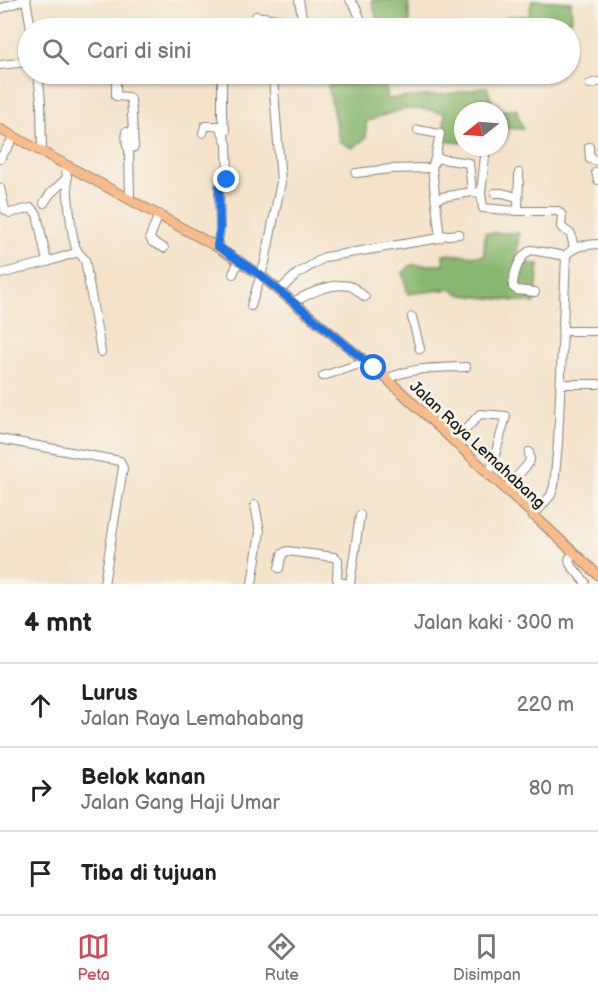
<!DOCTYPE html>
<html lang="id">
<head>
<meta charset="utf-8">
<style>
  :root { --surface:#fff; --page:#f2f2f2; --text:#222; --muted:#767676; --line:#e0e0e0; --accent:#d1495b }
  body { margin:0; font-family:"Balsamiq Sans",sans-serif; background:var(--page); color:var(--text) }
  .compass { position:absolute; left:454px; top:102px; width:54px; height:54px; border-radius:50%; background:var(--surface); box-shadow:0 2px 4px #0004; rotate:253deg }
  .stop { position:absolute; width:18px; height:18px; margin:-14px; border:4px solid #1a73e8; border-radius:50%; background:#fff }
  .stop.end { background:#1a73e8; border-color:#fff; box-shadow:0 2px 6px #0008 }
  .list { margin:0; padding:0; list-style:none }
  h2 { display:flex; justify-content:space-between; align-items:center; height:78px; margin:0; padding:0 24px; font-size:26px }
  h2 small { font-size:20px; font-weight:400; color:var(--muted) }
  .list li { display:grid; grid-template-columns:39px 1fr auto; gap:18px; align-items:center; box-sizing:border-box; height:84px; padding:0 24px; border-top:2px solid var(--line) }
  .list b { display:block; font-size:22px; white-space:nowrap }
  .list p { margin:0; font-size:20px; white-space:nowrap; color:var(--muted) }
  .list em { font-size:20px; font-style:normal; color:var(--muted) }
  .icon { flex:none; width:33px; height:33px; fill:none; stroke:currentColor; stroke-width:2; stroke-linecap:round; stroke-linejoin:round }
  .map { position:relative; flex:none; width:598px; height:584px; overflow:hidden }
  .search { position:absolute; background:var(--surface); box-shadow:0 2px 4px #0004; left:18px; right:18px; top:18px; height:66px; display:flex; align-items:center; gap:15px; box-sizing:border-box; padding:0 21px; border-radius:33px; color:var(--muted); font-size:22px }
  .sheet { height:330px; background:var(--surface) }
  nav { display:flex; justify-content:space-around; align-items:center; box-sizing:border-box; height:84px; border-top:2px solid var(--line); background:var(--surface); font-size:16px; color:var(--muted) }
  nav a { display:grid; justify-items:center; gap:3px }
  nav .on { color:var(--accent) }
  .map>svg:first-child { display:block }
  .forest { fill:#89b76f; stroke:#526a46; stroke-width:1.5 }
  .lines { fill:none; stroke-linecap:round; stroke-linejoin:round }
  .minor-casing { stroke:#888073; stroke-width:10 }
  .major-casing { stroke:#888073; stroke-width:11 }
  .minor { stroke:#fff; stroke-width:8 }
  .major { stroke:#fabb8b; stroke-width:9 }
  .route { stroke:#1a73e8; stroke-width:8 }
  .labels { text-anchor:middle; stroke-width:6; stroke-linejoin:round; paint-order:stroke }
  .street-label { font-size:16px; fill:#1c1c1c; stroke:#f7f3e8 }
</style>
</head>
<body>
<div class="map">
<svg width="598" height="584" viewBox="0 0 598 584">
  <rect width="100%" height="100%" fill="#f7f3e8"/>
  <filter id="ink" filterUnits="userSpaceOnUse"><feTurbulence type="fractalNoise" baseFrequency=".0167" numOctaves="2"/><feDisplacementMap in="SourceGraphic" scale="12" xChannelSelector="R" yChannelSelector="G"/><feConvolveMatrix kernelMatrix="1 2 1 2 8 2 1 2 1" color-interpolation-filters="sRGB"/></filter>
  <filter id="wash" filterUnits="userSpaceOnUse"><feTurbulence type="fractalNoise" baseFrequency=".008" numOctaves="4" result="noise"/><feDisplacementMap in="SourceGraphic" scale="24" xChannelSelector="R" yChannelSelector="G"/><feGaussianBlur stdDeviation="1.35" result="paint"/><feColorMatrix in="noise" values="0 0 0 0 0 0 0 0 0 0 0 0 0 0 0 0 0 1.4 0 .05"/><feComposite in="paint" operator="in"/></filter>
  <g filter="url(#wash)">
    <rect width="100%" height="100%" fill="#f4e3ca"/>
    <g class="forest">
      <path d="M372 0H408L410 28H400L377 21Z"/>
      <path d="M532 0 571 2 572 20 539 26V28H510L507 17 529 16Z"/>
      <path d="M385 79 387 99 447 94 487 87 495 111H463V143L443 141 445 113C410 105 398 109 366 122V138L352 148 339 141 328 85Z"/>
      <path d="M516 109 523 129 499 128V111Z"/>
      <path d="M485 233H519L516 263 539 264 535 303 462 295 450 289 408 294 403 273 411 265H444L443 254 484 256Z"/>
    </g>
  </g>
  <g filter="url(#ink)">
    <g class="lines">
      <defs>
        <g id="minor">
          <path d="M26 0 31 28"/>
          <path d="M299 0 304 28"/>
          <path d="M350 0 356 8 364 28"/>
          <path d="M0 9 23 0"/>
          <path d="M256 16 304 23"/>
          <path d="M0 65 28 62"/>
          <path d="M38 74 41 101 42 152"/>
          <path d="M116 74V96L128 97 131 100 134 147 129 149"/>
          <path d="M222 74V117L226 131"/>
          <path d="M590 84 598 82"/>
          <path d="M418 130 440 134 435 158"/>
          <path d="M126 132 127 146 129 149 130 199"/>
          <path d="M203 133 205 126H220L227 144 228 178 219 187 220 229 217 247"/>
          <path d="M486 147 481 193 483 208 518 211H558L562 215 561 227 571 234 574 249"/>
          <path d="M589 147 590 159 598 161"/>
          <path d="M0 159 14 137"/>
          <path d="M66 165C67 181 70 241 78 252 80 255 83 257 85 260L101 352"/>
          <path d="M596 172 598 180"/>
          <path d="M356 173 390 169 432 168"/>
          <path d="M0 188 5 210 10 213 31 208 37 214 47 262"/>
          <path d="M495 193H502L517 197"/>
          <path d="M436 200 442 197 472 192"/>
          <path d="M44 203 50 194 67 178"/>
          <path d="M518 211 519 173"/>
          <path d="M159 214 150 237 152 242 164 248"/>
          <path d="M440 236 459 234"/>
          <path d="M0 274 47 262 78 252"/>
          <path d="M233 274 239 260"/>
          <path d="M279 291 297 274 325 257 440 238 432 168 435 158 469 163 472 192 481 193"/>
          <path d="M535 292 517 290 513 287C513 274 519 256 531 250L566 256"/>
          <path d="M293 302C309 294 331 282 349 286 355 287 360 293 365 297"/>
          <path d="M251 306 265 262 281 182 273 78 274 74"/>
          <path d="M412 317 420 349"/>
          <path d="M562 331H598"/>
          <path d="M323 376 366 362"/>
          <path d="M387 379C411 367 439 368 466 367"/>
          <path d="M560 384H598"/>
          <path d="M0 439 120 461 123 468 104 584"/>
          <path d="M454 442 480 414 506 416 489 476"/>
          <path d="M505 490 528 464 530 460 529 452"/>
          <path d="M533 516 551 495 554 486 558 443 566 256C573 245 586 245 598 244"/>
          <path d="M574 553 569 559 570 564 585 582"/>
          <path d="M279 568 282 554 287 551 334 557 338 560 337 578 338 582 349 584"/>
          <path d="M252 584 260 532 255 505"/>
          <path d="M350 584 360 515"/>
        </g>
        <path id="major" d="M0 129 217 247 260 275 387 379 598 575"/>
      </defs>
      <use href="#minor" class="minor-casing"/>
      <use href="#major" class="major-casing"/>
      <use href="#minor" class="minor"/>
      <use href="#major" class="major"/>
    </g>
  </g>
  <g class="lines" filter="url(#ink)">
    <path class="route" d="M227 180 219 187 220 229 217 246 260 275 374 368"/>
  </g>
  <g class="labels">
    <g class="street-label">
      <text transform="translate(478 444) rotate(43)" y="6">Jalan Raya Lemahabang</text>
    </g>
  </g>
</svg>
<svg class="compass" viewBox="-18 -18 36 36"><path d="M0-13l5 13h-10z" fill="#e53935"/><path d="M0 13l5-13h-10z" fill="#767676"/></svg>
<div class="stop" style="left:374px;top:368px"></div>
<div class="stop end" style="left:227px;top:180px"></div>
<div class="search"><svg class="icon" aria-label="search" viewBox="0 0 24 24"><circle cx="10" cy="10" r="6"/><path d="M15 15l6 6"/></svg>Cari di sini</div>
</div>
<section class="sheet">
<h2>4 mnt<small>Jalan kaki · 300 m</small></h2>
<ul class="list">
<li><svg class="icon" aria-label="ahead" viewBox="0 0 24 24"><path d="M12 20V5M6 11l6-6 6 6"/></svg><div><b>Lurus</b><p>Jalan Raya Lemahabang</p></div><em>220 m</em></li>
<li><svg class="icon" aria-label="right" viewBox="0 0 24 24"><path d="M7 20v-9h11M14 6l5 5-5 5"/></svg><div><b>Belok kanan</b><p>Jalan Gang Haji Umar</p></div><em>80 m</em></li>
<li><svg class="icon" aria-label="arrive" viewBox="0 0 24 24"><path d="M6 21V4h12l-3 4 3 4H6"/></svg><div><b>Tiba di tujuan</b></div></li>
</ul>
</section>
<nav>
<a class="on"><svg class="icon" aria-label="map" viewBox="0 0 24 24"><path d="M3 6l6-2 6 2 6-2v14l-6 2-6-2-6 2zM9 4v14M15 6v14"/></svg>Peta</a>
<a><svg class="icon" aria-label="directions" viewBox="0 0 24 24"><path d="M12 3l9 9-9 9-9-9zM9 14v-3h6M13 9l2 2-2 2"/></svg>Rute</a>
<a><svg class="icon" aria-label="saved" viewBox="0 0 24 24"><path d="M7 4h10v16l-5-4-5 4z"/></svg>Disimpan</a>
</nav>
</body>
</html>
